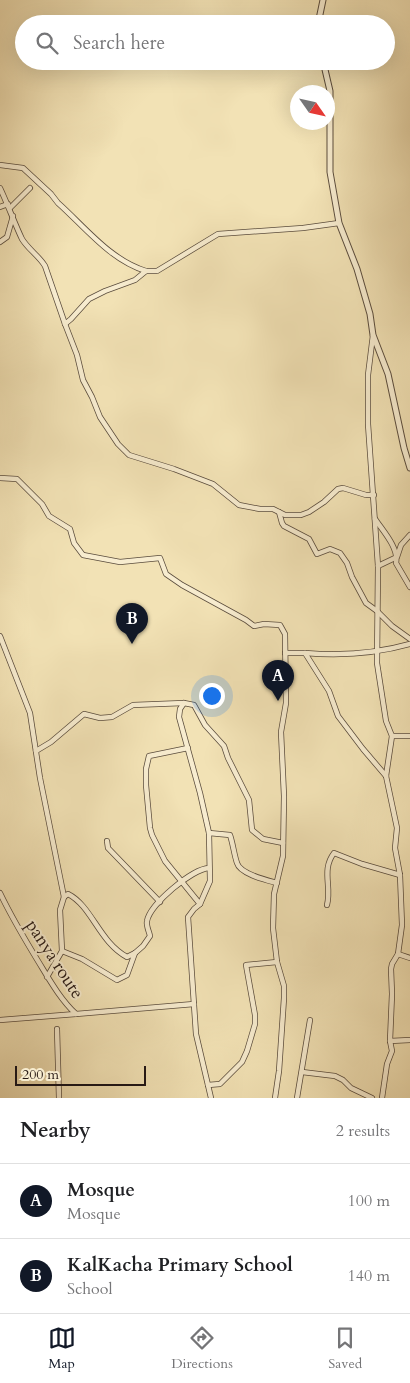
<!DOCTYPE html>
<html lang="en">
<head>
<meta charset="utf-8">
<style>
  :root { --surface:#fff; --page:#f6f6f6; --text:#202124; --muted:#757577; --line:#e0e0e0; --accent:#111827 }
  body { margin:0; font-family:Cardo,serif; background:var(--page); color:var(--text) }
  .compass { position:absolute; left:290px; top:85px; width:45px; height:45px; border-radius:50%; background:var(--surface); box-shadow:0 5px 20px #0002; rotate:124deg }
  .scale { position:absolute; left:15px; bottom:12px; width:131px; box-sizing:border-box; padding-left:5px; border:2px solid #281a15; border-top:0; font-size:14px; line-height:18px; white-space:nowrap; color:#281a15; -webkit-text-stroke:4px #f7eccf; paint-order:stroke }
  .you { position:absolute; left:211px; top:695px; width:18px; height:18px; margin:-12px; border:4px solid #fff; border-radius:50%; background:#1a73e8; box-shadow:0 0 0 8px #1a73e833 }
  .badge { display:grid; place-items:center; width:32px; height:32px; border-radius:50%; background:var(--accent); color:#fff; font-size:16px; font-weight:700 }
  .pin { position:absolute; translate:-50% -41px; filter:drop-shadow(0 1px 2px #0008) }
  .pin::after { content:''; position:absolute; top:26px; width:18px; height:15px; background:inherit; clip-path:polygon(0 0,100% 0,50% 100%) }
  .list { margin:0; padding:0; list-style:none }
  h2 { display:flex; justify-content:space-between; align-items:center; height:65px; margin:0; padding:0 20px; font-size:21px }
  h2 small { font-size:16px; font-weight:400; color:var(--muted) }
  .list li { display:grid; grid-template-columns:32px 1fr auto; gap:15px; align-items:center; box-sizing:border-box; height:75px; padding:0 20px; border-top:1px solid var(--line) }
  .list b { display:block; font-size:19px; white-space:nowrap }
  .list p { margin:0; font-size:16px; white-space:nowrap; color:var(--muted) }
  .list em { font-size:16px; font-style:normal; color:var(--muted) }
  .icon { flex:none; width:28px; height:28px; fill:none; stroke:currentColor; stroke-width:2; stroke-linecap:round; stroke-linejoin:round }
  .map { position:relative; flex:none; width:410px; height:1098px; overflow:hidden }
  .search { position:absolute; background:var(--surface); box-shadow:0 5px 20px #0002; left:15px; right:15px; top:15px; height:55px; display:flex; align-items:center; gap:12px; box-sizing:border-box; padding:0 18px; border-radius:28px; color:var(--muted); font-size:19px }
  .sheet { height:215px; background:var(--surface) }
  nav { display:flex; justify-content:space-around; align-items:center; box-sizing:border-box; height:70px; border-top:1px solid var(--line); background:var(--surface); font-size:14px; color:var(--muted) }
  nav a { display:grid; justify-items:center; gap:2px }
  nav .on { color:var(--accent) }
  .map>svg:first-child { display:block }
  .lines { fill:none; stroke-linecap:round; stroke-linejoin:round }
  .minor-casing { stroke:#5a4c3d; stroke-width:6 }
  .tertiary-casing { stroke:#5a4c3d; stroke-width:7 }
  .minor { stroke:#f7eccf; stroke-width:4.5 }
  .tertiary { stroke:#f7eccf; stroke-width:5 }
  .labels { text-anchor:middle; stroke-width:4; stroke-linejoin:round; paint-order:stroke }
  .street-label { font-size:18px; fill:#281a15; stroke:#f7eccf }
</style>
</head>
<body>
<div class="map">
<svg width="410" height="1098" viewBox="0 0 410 1098">
  <rect width="100%" height="100%" fill="#f2e2b5"/>
  <filter id="stains"><feTurbulence type="fractalNoise" baseFrequency=".004" numOctaves="4"/><feColorMatrix values="0 0 0 0 .2 0 0 0 0 .09 0 0 0 0 .02 0 0 0 .5 -.17"/></filter>
  <radialGradient id="worn" r=".72"><stop offset=".6" stop-color="#630" stop-opacity="0"/><stop offset="1" stop-color="#630" stop-opacity=".3"/></radialGradient>
  <g class="lines">
    <defs>
      <g id="minor">
        <path d="M0 165 23 168 51 194 58 203C85 227 110 260 146 271"/>
        <path d="M0 188C8 205 14 222 22 239 28 249 39 256 45 266L65 324 77 355 83 380 92 397 100 417 118 444 129 455 174 469 213 484 239 505 260 509H273L285 515H301L309 512 324 502 338 489 343 488 366 495H374"/>
        <path d="M0 207 8 204"/>
        <path d="M10 208 30 188"/>
        <path d="M0 242 7 237 13 216"/>
        <path d="M65 324 71 319 89 299 105 291 135 280 146 271H157L218 234 303 228 339 223"/>
        <path d="M373 335 368 375V424L378 566 377 663 386 721 392 736 386 776 397 828 395 848 400 875 402 925 398 954 392 964 391 969 392 994 390 1041 392 1051 387 1064 382 1098"/>
        <path d="M0 478 17 479 42 504 49 516 70 529 74 543 83 555 120 562 160 558 166 574 182 585 246 620 254 626 264 624 280 625 285 634 286 703 281 732 284 796 283 856 274 894 273 928 277 962 284 986V998L279 1071 275 1098"/>
        <path d="M279 512 282 523 284 526 309 539 317 554 330 549 340 553 347 563 352 577 366 603 377 611 392 626 410 639"/>
        <path d="M375 519C383 531 399 548 396 563L410 587"/>
        <path d="M378 566 397 557 401 545 410 535"/>
        <path d="M0 636 30 713 40 778 64 897 60 910 62 951 47 977"/>
        <path d="M285 653H305L329 691 338 716 363 749 386 776"/>
        <path d="M305 653C341 656 375 654 410 644"/>
        <path d="M184 703 180 709 179 717 200 793 209 833 210 881 200 904 194 909 188 917 196 1034 211 1098"/>
        <path d="M392 736H410"/>
        <path d="M188 748 149 756 146 769V785L150 828 152 835 165 861 200 904"/>
        <path d="M36 751 51 742 84 714 100 718 112 717 133 705 184 703 194 705 205 725 224 746 228 758 249 800 252 830 263 839 283 843"/>
        <path d="M209 833 230 835C233 844 234 854 237 863 240 874 266 880 277 883"/>
        <path d="M107 841 108 848 160 902"/>
        <path d="M0 893C11 916 24 938 38 961 49 979 60 999 76 1014L194 1004"/>
        <path d="M64 897 68 894C92 906 99 942 127 957L135 953"/>
        <path d="M327 905C332 887 321 870 334 853L362 864 400 875"/>
        <path d="M62 951 82 959 117 980 127 975 135 953 143 946 150 936C149 931 146 926 147 921 150 904 192 869 209 868"/>
        <path d="M398 954 410 958"/>
        <path d="M0 1020 76 1014"/>
        <path d="M57 1029 59 1098"/>
        <path d="M390 1041 410 1040"/>
        <path d="M302 1072 335 1076 343 1080 351 1088 372 1098"/>
        <path d="M208 1085 220 1084 242 1062 247 1051 255 1024V1015L246 965 277 962"/>
        <path d="M297 1098 310 1020"/>
      </g>
      <g id="tertiary">
        <path d="M318 24 323 0"/>
        <path d="M323 61 330 91V172L339 223 357 269 370 314 373 335 388 374 404 448 410 468"/>
      </g>
    </defs>
    <use href="#minor" class="minor-casing"/>
    <use href="#tertiary" class="tertiary-casing"/>
    <use href="#minor" class="minor"/>
    <use href="#tertiary" class="tertiary"/>
  </g>
  <g class="labels">
    <g class="street-label">
      <text transform="translate(55 959) rotate(57)" y="6">panya route</text>
    </g>
  </g>
  <rect width="100%" height="100%" filter="url(#stains)"/>
  <rect width="100%" height="100%" fill="url(#worn)"/>
</svg>
<svg class="compass" viewBox="-18 -18 36 36"><path d="M0-13l5 13h-10z" fill="#e53935"/><path d="M0 13l5-13h-10z" fill="#757577"/></svg>
<div class="scale">200 m</div>
<div class="you"></div>
<div class="pin badge" style="left:278px;top:701px">A</div>
<div class="pin badge" style="left:132px;top:644px">B</div>
<div class="search"><svg class="icon" aria-label="search" viewBox="0 0 24 24"><circle cx="10" cy="10" r="6"/><path d="M15 15l6 6"/></svg>Search here</div>
</div>
<section class="sheet">
<h2>Nearby<small>2 results</small></h2>
<ul class="list">
<li><span class="badge">A</span><div><b>Mosque</b><p>Mosque</p></div><em>100 m</em></li>
<li><span class="badge">B</span><div><b>KalKacha Primary School</b><p>School</p></div><em>140 m</em></li>
</ul>
</section>
<nav>
<a class="on"><svg class="icon" aria-label="map" viewBox="0 0 24 24"><path d="M3 6l6-2 6 2 6-2v14l-6 2-6-2-6 2zM9 4v14M15 6v14"/></svg>Map</a>
<a><svg class="icon" aria-label="directions" viewBox="0 0 24 24"><path d="M12 3l9 9-9 9-9-9zM9 14v-3h6M13 9l2 2-2 2"/></svg>Directions</a>
<a><svg class="icon" aria-label="saved" viewBox="0 0 24 24"><path d="M7 4h10v16l-5-4-5 4z"/></svg>Saved</a>
</nav>
</body>
</html>
